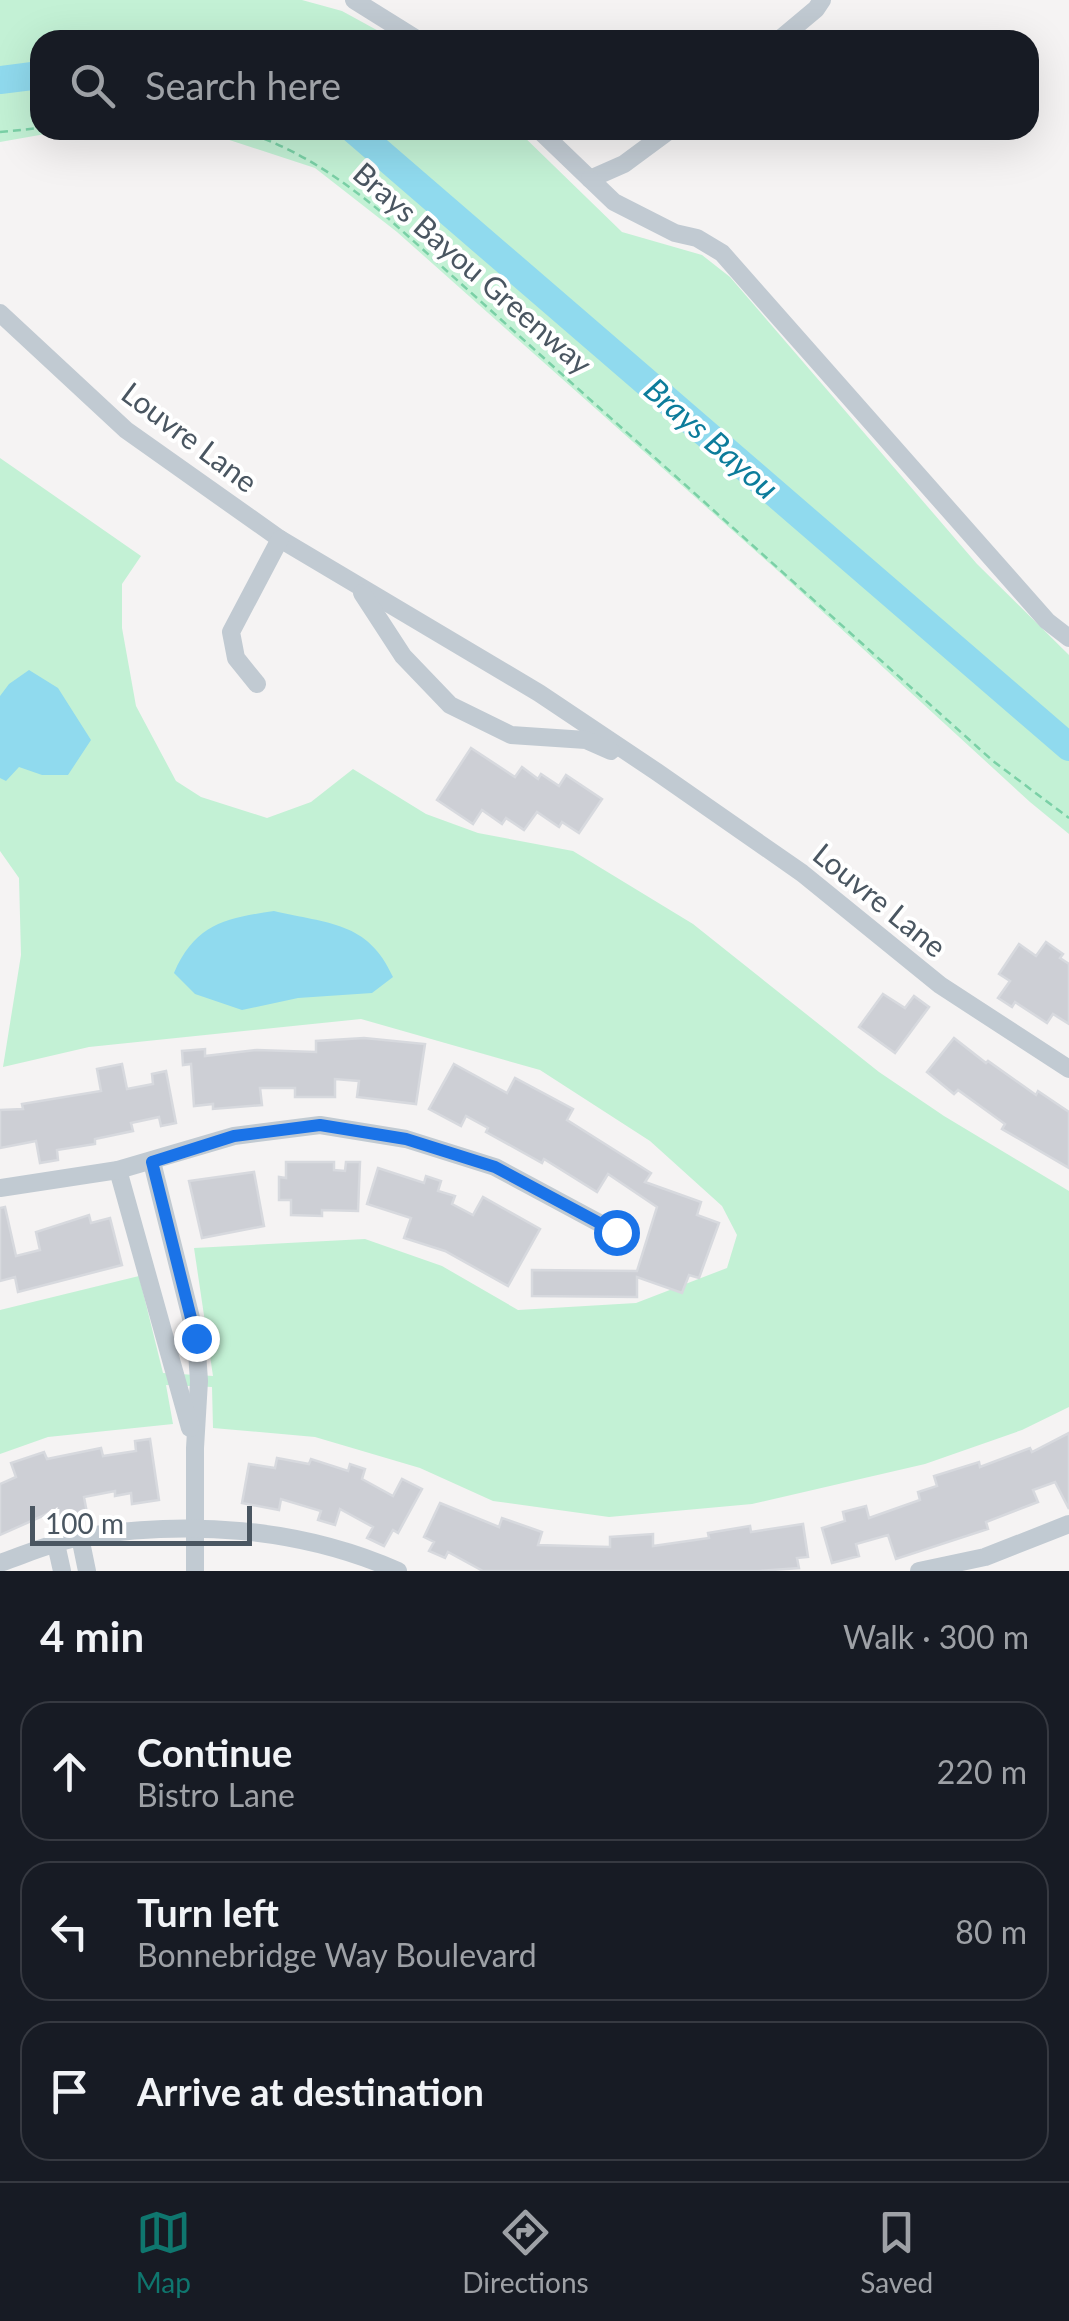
<!DOCTYPE html>
<html lang="en">
<head>
<meta charset="utf-8">
<style>
  :root { --surface:#171b24; --page:#242831; --text:#f1f3f6; --muted:#9ea1a6; --line:#363941; --accent:#0f766e }
  body { margin:0; font-family:Lato,sans-serif; background:var(--page); color:var(--text) }
  .scale { position:absolute; left:30px; bottom:25px; width:222px; box-sizing:border-box; padding-left:10px; border:5px solid #4a5661; border-top:0; font-size:28px; line-height:35px; white-space:nowrap; color:#4a5661; -webkit-text-stroke:8px #fff; paint-order:stroke }
  .stop { position:absolute; width:30px; height:30px; margin:-22px; border:8px solid #1a73e8; border-radius:50%; background:#fff }
  .stop.end { background:#1a73e8; border-color:#fff; box-shadow:0 2px 10px #0008 }
  .list { margin:0; padding:0; list-style:none }
  h2 { display:flex; justify-content:space-between; align-items:center; height:130px; margin:0; padding:0 40px; font-size:42px }
  h2 small { font-size:32px; font-weight:400; color:var(--muted) }
  .list li { display:grid; grid-template-columns:65px 1fr auto; gap:30px; align-items:center; box-sizing:border-box; height:140px; margin:0 20px 20px; padding:0 20px; border:2px solid var(--line); border-radius:30px }
  .list b { display:block; font-size:38px; white-space:nowrap }
  .list p { margin:0; font-size:32px; white-space:nowrap; color:var(--muted) }
  .list em { font-size:32px; font-style:normal; color:var(--muted) }
  .icon { flex:none; width:55px; height:55px; fill:none; stroke:currentColor; stroke-width:2; stroke-linecap:round; stroke-linejoin:round }
  .map { position:relative; flex:none; width:1069px; height:1571px; overflow:hidden }
  .search { position:absolute; background:var(--surface); box-shadow:0 10px 40px #0002; left:30px; right:30px; top:30px; height:110px; display:flex; align-items:center; gap:25px; box-sizing:border-box; padding:0 35px; border-radius:30px; color:var(--muted); font-size:38px }
  .sheet { height:610px; background:var(--surface) }
  nav { display:flex; justify-content:space-around; align-items:center; box-sizing:border-box; height:140px; border-top:2px solid var(--line); background:var(--surface); font-size:28px; color:var(--muted) }
  nav a { display:grid; justify-items:center; gap:5px }
  nav .on { color:var(--accent) }
  .map>svg:first-child { display:block }
  .green { fill:#c3f1d5 }
  .water { fill:#90daee }
  .lines { fill:none; stroke-linecap:round; stroke-linejoin:round }
  .river { stroke:#90daee; stroke-width:28 }
  .building { fill:#cdcfd5; stroke:#d7d9de; stroke-width:2.5 }
  .path { stroke:#7ad0a6; stroke-width:2.5; stroke-dasharray:8 5; stroke-linecap:butt }
  .minor { stroke:#c1cad2; stroke-width:18 }
  .route { stroke:#1a73e8; stroke-width:12 }
  .labels { text-anchor:middle; stroke-width:8; stroke-linejoin:round; paint-order:stroke }
  .street-label { font-size:30px; fill:#4a5661; stroke:#fff }
  .water-label { font-size:32px; font-style:italic; fill:#0c7c9b; stroke:#fff }
</style>
</head>
<body>
<div class="map">
<svg width="1069" height="1571" viewBox="0 0 1069 1571">
  <rect width="100%" height="100%" fill="#f5f3f3"/>
  <g class="green">
    <path d="M0 0H302L342 11 395 40H40V130H68L0 142Z"/>
    <path d="M199 130H517L622 232 702 255 730 277 977 564 1069 655V834L1030 802 777 570 397 232 315 168Z"/>
    <path d="M0 458 141 556 122 584V628L136 706 176 781 201 797 267 818 311 802 353 769 426 814 478 833 573 851 693 924 879 1072 944 1116 1069 1191V1407L1022 1430 925 1464 752 1504 609 1517 493 1501 420 1468 315 1437 213 1428 212 1387 166 1385 173 1424 48 1437 0 1454V1310L139 1276 163 1373 213 1376 194 1248 365 1239 442 1266 518 1310 636 1303 727 1268 737 1235 722 1206 650 1141 540 1070 361 1019 89 1047 3 1067 21 955 19 878 0 851Z"/>
  </g>
  <g class="water">
    <path d="M29 670 58 688 91 740 68 775H42L19 767 6 781 0 778V696L9 684Z"/>
    <path d="M274 911C328 924 368 921 393 977L372 993 298 998 242 1010 195 994 174 973C195 924 226 918 274 911Z"/>
  </g>
  <g class="lines">
    <g class="river">
      <path d="M0 80 40 75"/>
      <path d="M354 130 1069 747"/>
    </g>
  </g>
  <g class="building">
    <path d="M471 748 515 777 522 767 538 779 541 774 559 786 566 775 602 799 579 833 562 822 559 827 537 812 524 830 506 818 502 824 482 810 473 824 437 800Z"/>
    <path d="M1046 942 1063 954 1060 958 1069 964V1024L1053 1014 1047 1023 1015 1002 1012 1007 998 998 1010 981 999 974 1019 944 1036 956Z"/>
    <path d="M883 994 905 1008 914 996 929 1007 895 1053 859 1027Z"/>
    <path d="M364 1038 425 1044 416 1104 357 1097 359 1081 335 1079V1097H295V1088H260L262 1105 213 1109V1104L194 1106 191 1064 183 1065 182 1051 205 1049V1056L257 1050 316 1052V1041Z"/>
    <path d="M954 1038 986 1063 988 1061 1036 1095 1038 1091 1069 1112V1168L1002 1129 1005 1124 958 1090 954 1094 927 1072Z"/>
    <path d="M122 1064 127 1089 153 1084 152 1074 166 1071 176 1123 161 1126 159 1117 131 1123 133 1131 95 1139V1144L57 1150 58 1160 40 1163 36 1141 0 1148V1110L23 1109 22 1104 101 1091 97 1069Z"/>
    <path d="M454 1064 507 1093 515 1078 573 1109 567 1120 651 1173 645 1182 701 1202 697 1215 719 1223 699 1278 689 1275 682 1293 637 1277V1297L532 1296V1270L637 1271 657 1207 608 1174 597 1192 544 1159 542 1163 486 1132 488 1128 466 1116 461 1126 429 1109Z"/>
    <path d="M286 1162H334V1170L345 1171 346 1162H360L358 1211 322 1210V1216L291 1215V1200H279V1177L286 1178Z"/>
    <path d="M378 1168 424 1183 426 1176 441 1181 438 1191 455 1196 452 1204 473 1215 483 1197 540 1229 508 1286 445 1251 404 1238 411 1218 367 1204Z"/>
    <path d="M254 1172 264 1226 202 1238 189 1181Z"/>
    <path d="M5 1207 16 1256 40 1250 36 1232 89 1215 91 1223 110 1218 122 1265 18 1292 15 1277 0 1281V1208Z"/>
    <path d="M1069 1433V1509L1055 1482 1033 1490 1038 1502 986 1522 988 1529 896 1559 888 1535 856 1544 859 1556 832 1563 822 1528 845 1521 843 1512 866 1506 869 1518 920 1500 918 1492 937 1486 934 1476 979 1462 980 1467 1030 1448 1032 1452Z"/>
    <path d="M150 1439 159 1500 132 1504 131 1493 115 1496V1491L84 1497 87 1513 50 1522 47 1514 0 1535V1484L16 1477 11 1463 44 1452 47 1459 101 1448 103 1456 136 1451 135 1441Z"/>
    <path d="M277 1458 309 1464 311 1459 348 1471 350 1464 365 1469 362 1479 393 1496 402 1479 422 1489 398 1533 393 1530 384 1546 367 1538 373 1527 340 1509 335 1525 318 1520 321 1511 281 1499 279 1510 242 1503 249 1464 275 1468Z"/>
    <path d="M440 1503 499 1527 502 1518 542 1532 538 1545 610 1547V1537L653 1534V1546L709 1538 708 1533 750 1526 751 1532 803 1524 808 1557 797 1558 799 1568 758 1571H483L448 1552 445 1558 429 1551 434 1542 424 1537Z"/>
  </g>
  <g class="lines">
    <g class="path">
      <path d="M239 130C294 147 336 175 380 211L993 761 1069 818"/>
      <path d="M0 132 40 128"/>
    </g>
    <g class="minor">
      <path d="M354 0 418 40"/>
      <path d="M779 40 816 9 822 0"/>
      <path d="M539 130 590 179 624 164 670 130"/>
      <path d="M590 179 614 202 675 233 697 238 722 253 1047 621 1069 638"/>
      <path d="M0 313 126 430 280 539 539 693 657 772 802 873 940 985 1069 1069"/>
      <path d="M362 593 403 656 450 705 511 735 586 740 611 751"/>
      <path d="M257 684 236 658 231 632 280 539"/>
      <path d="M152 1162 196 1338 199 1381 195 1448V1571"/>
      <path d="M118 1170 190 1428"/>
      <path d="M0 1188 118 1170 234 1136 320 1125 406 1139 495 1167 616 1232"/>
      <path d="M80 1537 87 1571"/>
      <path d="M56 1544 62 1571"/>
      <path d="M0 1563C26 1554 53 1542 81 1537 187 1520 299 1527 398 1571"/>
      <path d="M919 1571 985 1557 1069 1524"/>
    </g>
  </g>
  <g class="lines">
    <path class="route" d="M196 1338 152 1162 234 1136 320 1125 406 1139 495 1167 616 1232"/>
  </g>
  <g class="labels">
    <g class="street-label">
      <text transform="translate(472 269) rotate(41)" y="10">Brays Bayou Greenway</text>
      <text transform="translate(189 438) rotate(37)" y="10">Louvre Lane</text>
      <text transform="translate(879 901) rotate(39)" y="10">Louvre Lane</text>
    </g>
    <g class="water-label">
      <text transform="translate(711 439) rotate(41)" y="11">Brays Bayou</text>
    </g>
  </g>
</svg>
<div class="scale">100 m</div>
<div class="stop" style="left:616px;top:1232px"></div>
<div class="stop end" style="left:196px;top:1338px"></div>
<div class="search"><svg class="icon" aria-label="search" viewBox="0 0 24 24"><circle cx="10" cy="10" r="6"/><path d="M15 15l6 6"/></svg>Search here</div>
</div>
<section class="sheet">
<h2>4 min<small>Walk · 300 m</small></h2>
<ul class="list">
<li><svg class="icon" aria-label="ahead" viewBox="0 0 24 24"><path d="M12 20V5M6 11l6-6 6 6"/></svg><div><b>Continue</b><p>Bistro Lane</p></div><em>220 m</em></li>
<li><svg class="icon" aria-label="left" viewBox="0 0 24 24"><path d="M17 20v-9H6M10 6l-5 5 5 5"/></svg><div><b>Turn left</b><p>Bonnebridge Way Boulevard</p></div><em>80 m</em></li>
<li><svg class="icon" aria-label="arrive" viewBox="0 0 24 24"><path d="M6 21V4h12l-3 4 3 4H6"/></svg><div><b>Arrive at destination</b></div></li>
</ul>
</section>
<nav>
<a class="on"><svg class="icon" aria-label="map" viewBox="0 0 24 24"><path d="M3 6l6-2 6 2 6-2v14l-6 2-6-2-6 2zM9 4v14M15 6v14"/></svg>Map</a>
<a><svg class="icon" aria-label="directions" viewBox="0 0 24 24"><path d="M12 3l9 9-9 9-9-9zM9 14v-3h6M13 9l2 2-2 2"/></svg>Directions</a>
<a><svg class="icon" aria-label="saved" viewBox="0 0 24 24"><path d="M7 4h10v16l-5-4-5 4z"/></svg>Saved</a>
</nav>
</body>
</html>
